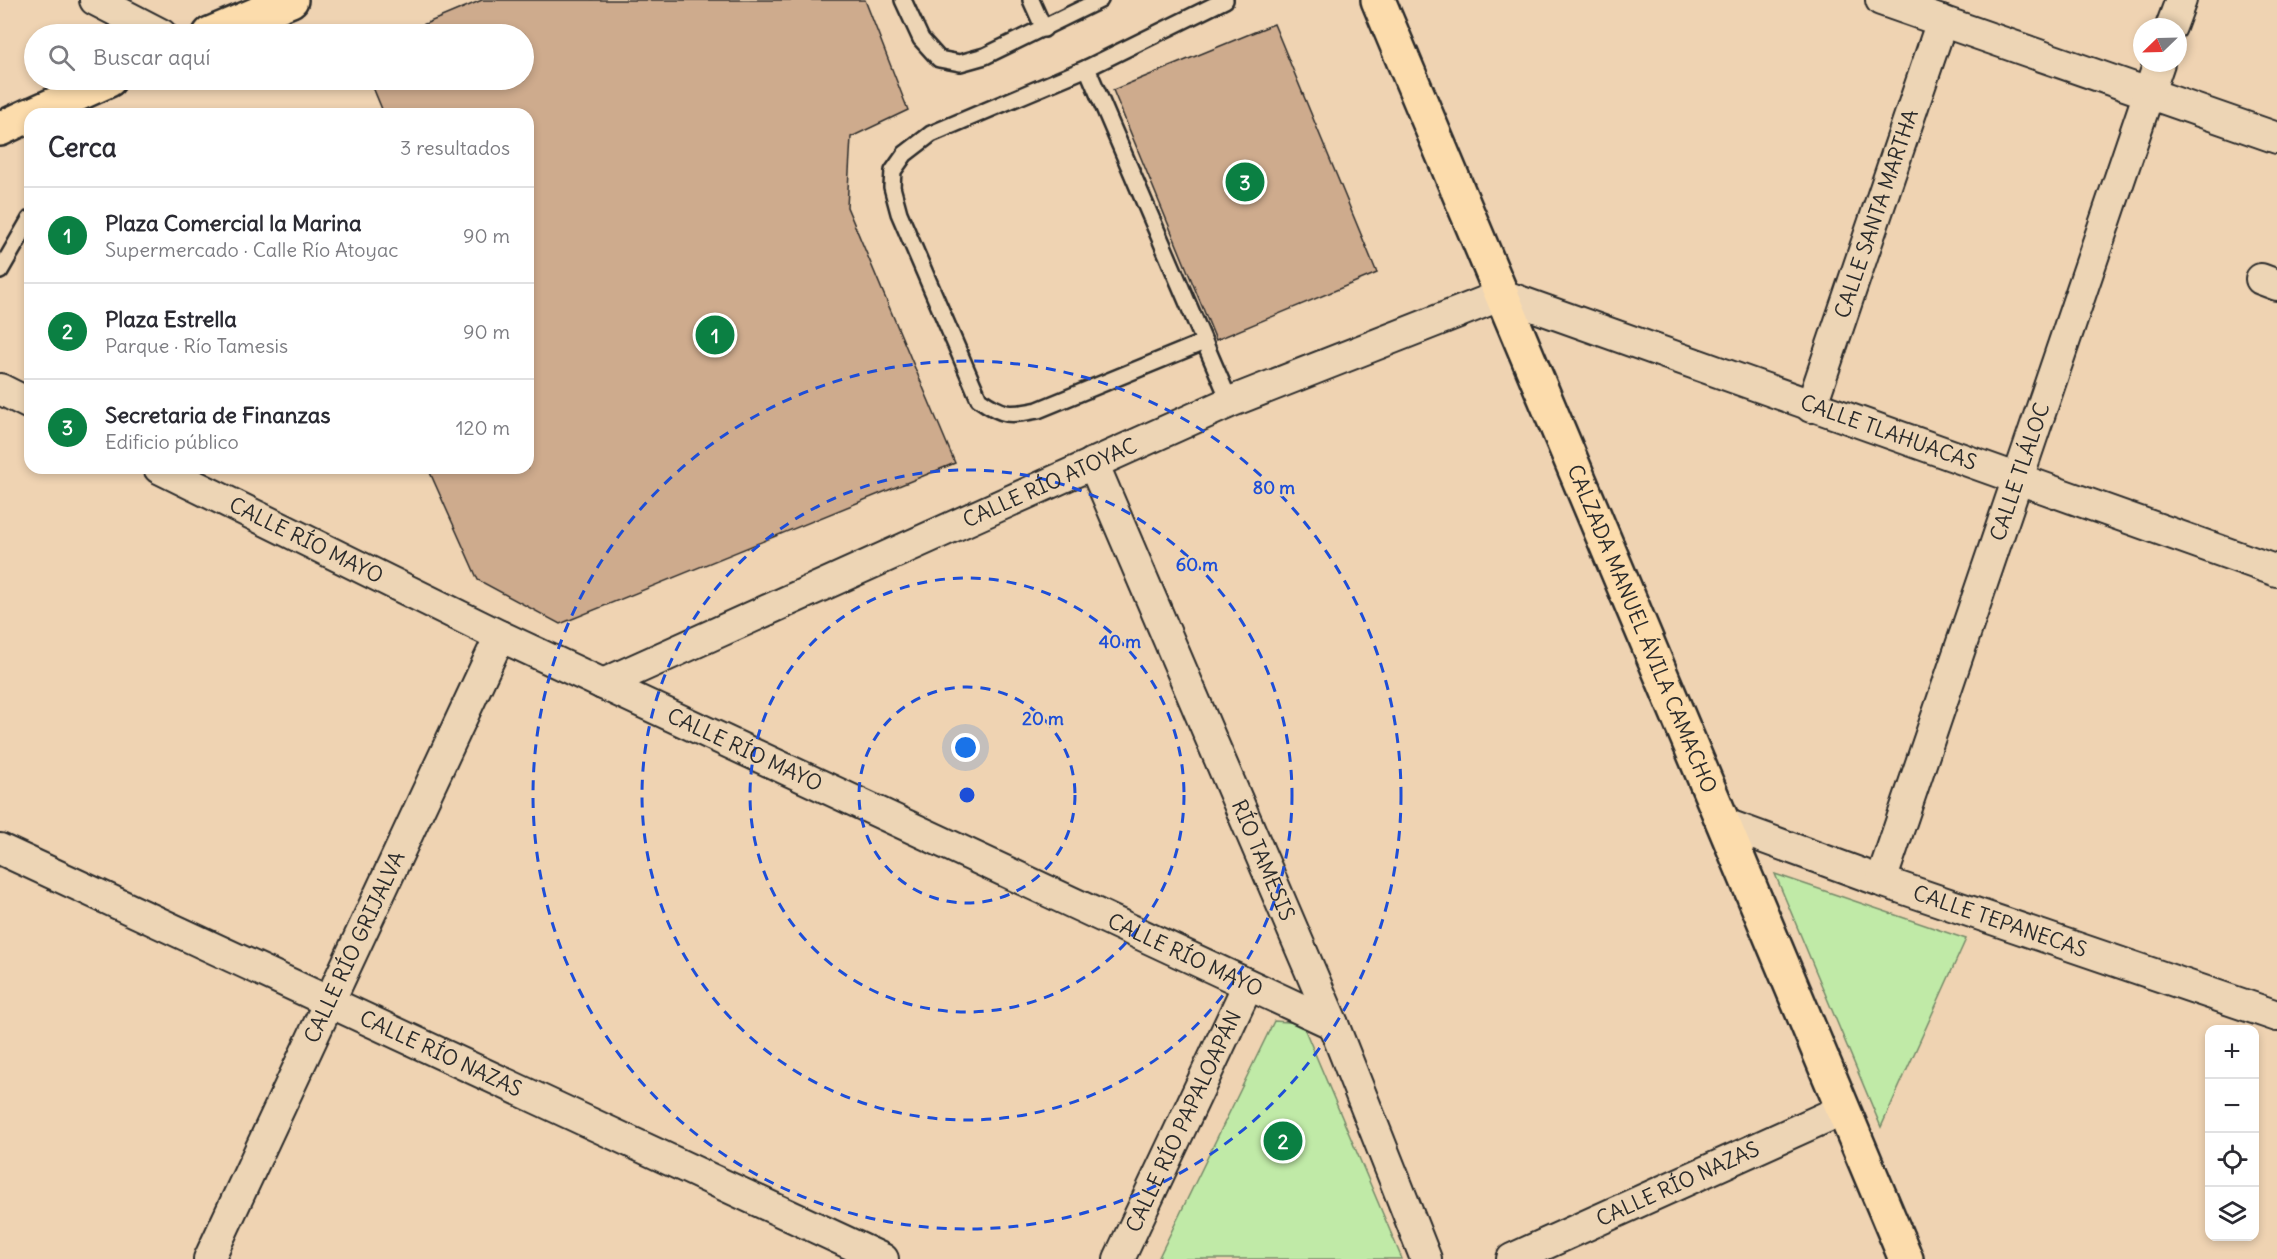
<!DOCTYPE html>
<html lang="es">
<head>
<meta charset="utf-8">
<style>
  :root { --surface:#fff; --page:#f2f2f3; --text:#2b2b33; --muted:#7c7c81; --line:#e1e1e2; --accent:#0b8043 }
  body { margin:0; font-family:Delius,sans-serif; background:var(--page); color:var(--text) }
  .controls { position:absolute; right:18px; bottom:18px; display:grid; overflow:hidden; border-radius:12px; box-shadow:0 3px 9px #0003 }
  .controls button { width:54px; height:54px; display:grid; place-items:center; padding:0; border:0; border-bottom:2px solid var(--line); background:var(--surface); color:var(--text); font:30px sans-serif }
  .compass { position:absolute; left:2133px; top:18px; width:54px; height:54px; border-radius:50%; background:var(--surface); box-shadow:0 3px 9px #0003; rotate:247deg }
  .you { position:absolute; left:966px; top:748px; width:21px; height:21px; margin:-15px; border:4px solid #fff; border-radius:50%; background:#1a73e8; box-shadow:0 0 0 9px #1a73e833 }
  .badge { display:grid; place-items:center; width:39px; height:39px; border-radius:50%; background:var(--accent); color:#fff; font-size:20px; font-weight:700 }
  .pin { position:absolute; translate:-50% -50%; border:3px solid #fff; box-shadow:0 2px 6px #0006 }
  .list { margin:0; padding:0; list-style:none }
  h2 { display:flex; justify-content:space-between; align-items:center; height:78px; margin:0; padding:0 24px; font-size:26px }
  h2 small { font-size:20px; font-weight:400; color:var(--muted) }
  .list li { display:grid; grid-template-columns:39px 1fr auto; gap:18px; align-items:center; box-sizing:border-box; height:96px; padding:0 24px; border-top:2px solid var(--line) }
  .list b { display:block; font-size:22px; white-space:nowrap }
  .list p { margin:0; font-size:20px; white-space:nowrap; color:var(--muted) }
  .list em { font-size:20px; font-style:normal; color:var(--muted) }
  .icon { flex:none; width:33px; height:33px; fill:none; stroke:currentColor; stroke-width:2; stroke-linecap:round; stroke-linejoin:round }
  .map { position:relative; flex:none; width:2277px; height:1259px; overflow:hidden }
  .search { position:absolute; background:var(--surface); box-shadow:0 3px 9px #0003; left:24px; top:24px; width:510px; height:66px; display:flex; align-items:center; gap:15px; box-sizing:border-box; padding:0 21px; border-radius:33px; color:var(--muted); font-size:22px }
  .panel { position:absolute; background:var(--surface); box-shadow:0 3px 9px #0003; left:24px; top:108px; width:510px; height:366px; border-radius:18px }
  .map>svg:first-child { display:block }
  .green { fill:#c0eaa7; stroke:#768a69; stroke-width:1.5 }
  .building { fill:#ceab8d; stroke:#2b2b2b; stroke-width:1.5 }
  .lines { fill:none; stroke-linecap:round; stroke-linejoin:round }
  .lane-casing { stroke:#2b2b2b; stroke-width:20 }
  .street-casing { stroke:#2b2b2b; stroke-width:34 }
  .primary-casing { stroke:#2b2b2b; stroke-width:38 }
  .lane { stroke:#edd5b5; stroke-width:15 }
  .street { stroke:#edd5b5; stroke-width:30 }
  .primary { stroke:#fcdcac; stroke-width:33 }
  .ring { fill:none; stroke:#1d4ed8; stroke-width:3; stroke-dasharray:10 8 }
  .labels { text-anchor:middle; stroke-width:4.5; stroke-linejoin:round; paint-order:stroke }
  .street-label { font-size:21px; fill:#2b2b2b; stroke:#edd5b5 }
  .centre { fill:#1d4ed8; stroke:#edd5b5; stroke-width:3 }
  .ring-label { font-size:18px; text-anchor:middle; font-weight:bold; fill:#1d4ed8; stroke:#edd5b5; stroke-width:4.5; stroke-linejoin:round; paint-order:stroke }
</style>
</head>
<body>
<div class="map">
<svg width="2277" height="1259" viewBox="0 0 2277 1259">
  <rect width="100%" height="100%" fill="#efd3b2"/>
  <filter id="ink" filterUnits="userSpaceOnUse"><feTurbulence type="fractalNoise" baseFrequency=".0167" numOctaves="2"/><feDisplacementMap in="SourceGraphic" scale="12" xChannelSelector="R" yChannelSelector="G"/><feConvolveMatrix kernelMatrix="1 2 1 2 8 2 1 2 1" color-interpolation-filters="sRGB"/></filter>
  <g filter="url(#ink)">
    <g class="green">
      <path d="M1775 874 1966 939 1881 1127Z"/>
      <path d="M1274 1021 1302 1023 1402 1259H1158Z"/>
    </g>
    <g class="building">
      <path d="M482 0H865L908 110 851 137 847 207 955 463 560 624 478 580 428 468H528V114H384L370 80H524V34H401Z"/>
      <path d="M1274 24 1377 273 1216 340 1113 90Z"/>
    </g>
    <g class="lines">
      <defs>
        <g id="lane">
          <path d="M903 0 921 39 939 59 960 63 985 56 1100 0"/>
          <path d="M1031 0 1044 29"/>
          <path d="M1087 68 1230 402"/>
          <path d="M0 271 30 219"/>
          <path d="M1204 342 1038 410C1010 416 1003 416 979 399L899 213 892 187 893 171 905 154 931 134 1087 68 1225 0"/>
        </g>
        <g id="street">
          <path d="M95 0 161 34"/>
          <path d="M1881 0 2277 138"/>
          <path d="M2171 27 2181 0"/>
          <path d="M2261 279 2277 285"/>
          <path d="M0 389 30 404"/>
          <path id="s1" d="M1811 407 1942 21"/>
          <path id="s2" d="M1093 463 1333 1024 1426 1259"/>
          <path id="s3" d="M159 468 500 636 1333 1024"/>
          <path id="s4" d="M603 684 1230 402 1502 295 2277 571"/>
          <path id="s5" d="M1723 823 1881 881 2277 1016"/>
          <path id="s6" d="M0 849 883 1259"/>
          <path id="s7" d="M1881 881 2159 63"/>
          <path id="s8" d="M209 1259 500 636"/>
          <path id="s9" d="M1119 1259 1248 985"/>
          <path id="s10" d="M1512 1259 1844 1109"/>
        </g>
        <g id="primary">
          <path id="s11" d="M1378 0 1906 1259"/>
          <path d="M210 34 291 0"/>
          <path d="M33 114 109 80"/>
          <path d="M0 129 30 115"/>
        </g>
      </defs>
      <use href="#lane" class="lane-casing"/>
      <use href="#street" class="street-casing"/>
      <use href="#primary" class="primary-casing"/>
      <use href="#lane" class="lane"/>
      <use href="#street" class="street"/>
      <use href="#primary" class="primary"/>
    </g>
  </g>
  <g class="ring">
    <circle cx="967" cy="795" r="108"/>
    <circle cx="967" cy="795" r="217"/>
    <circle cx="967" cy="795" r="325"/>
    <circle cx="967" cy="795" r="434"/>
  </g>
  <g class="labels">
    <g class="street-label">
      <text dy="7" stroke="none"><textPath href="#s1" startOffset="204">CALLE SANTA MARTHA</textPath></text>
      <text dy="7" stroke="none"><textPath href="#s4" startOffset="1390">CALLE TLAHUACAS</textPath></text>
      <text dy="7" stroke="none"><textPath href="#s7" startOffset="432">CALLE TLÁLOC</textPath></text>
      <text dy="7" stroke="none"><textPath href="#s4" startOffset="490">CALLE RÍO ATOYAC</textPath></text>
      <text dy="7" stroke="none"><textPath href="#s3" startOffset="164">CALLE RÍO MAYO</textPath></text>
      <text dy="7" stroke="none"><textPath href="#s11" startOffset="682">CALZADA MANUEL ÁVILA CAMACHO</textPath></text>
      <text dy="7" stroke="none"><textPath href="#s3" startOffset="650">CALLE RÍO MAYO</textPath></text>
      <text dy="7" stroke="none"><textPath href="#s2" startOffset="432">RÍO TAMESIS</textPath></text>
      <text dy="7" stroke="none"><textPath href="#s5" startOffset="294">CALLE TEPANECAS</textPath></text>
      <text dy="7" stroke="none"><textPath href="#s8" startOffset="344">CALLE RÍO GRIJALVA</textPath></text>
      <text dy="7" stroke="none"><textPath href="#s3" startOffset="1136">CALLE RÍO MAYO</textPath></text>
      <text dy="7" stroke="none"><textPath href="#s6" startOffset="486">CALLE RÍO NAZAS</textPath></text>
      <text dy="7" stroke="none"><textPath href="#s9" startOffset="152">CALLE RÍO PAPALOAPÁN</textPath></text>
      <text dy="7" stroke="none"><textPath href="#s10" startOffset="182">CALLE RÍO NAZAS</textPath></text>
    </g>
  </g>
  <circle cx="967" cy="795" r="9" class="centre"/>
  <g class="ring-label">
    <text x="1274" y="494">80 m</text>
    <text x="1197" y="571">60 m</text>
    <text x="1120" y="648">40 m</text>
    <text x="1043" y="725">20 m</text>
  </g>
</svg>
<div class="controls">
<button>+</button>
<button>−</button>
<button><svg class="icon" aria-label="locate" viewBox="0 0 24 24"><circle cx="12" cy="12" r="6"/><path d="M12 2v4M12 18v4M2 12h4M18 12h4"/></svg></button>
<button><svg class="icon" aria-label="layers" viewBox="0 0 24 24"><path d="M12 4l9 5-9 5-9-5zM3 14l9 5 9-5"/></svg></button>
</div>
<svg class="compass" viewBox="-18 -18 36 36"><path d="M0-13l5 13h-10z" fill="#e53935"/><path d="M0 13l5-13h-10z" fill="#7c7c81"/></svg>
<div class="you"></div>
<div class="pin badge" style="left:715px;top:335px">1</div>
<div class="pin badge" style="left:1283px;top:1141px">2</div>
<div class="pin badge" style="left:1245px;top:182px">3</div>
<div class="search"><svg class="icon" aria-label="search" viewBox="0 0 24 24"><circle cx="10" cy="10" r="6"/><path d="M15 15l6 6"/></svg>Buscar aquí</div>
<section class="panel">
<h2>Cerca<small>3 resultados</small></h2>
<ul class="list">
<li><span class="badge">1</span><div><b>Plaza Comercial la Marina</b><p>Supermercado · Calle Río Atoyac</p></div><em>90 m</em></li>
<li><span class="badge">2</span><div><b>Plaza Estrella</b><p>Parque · Río Tamesis</p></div><em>90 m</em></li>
<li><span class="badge">3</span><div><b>Secretaria de Finanzas</b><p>Edificio público</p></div><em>120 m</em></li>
</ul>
</section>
</div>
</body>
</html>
